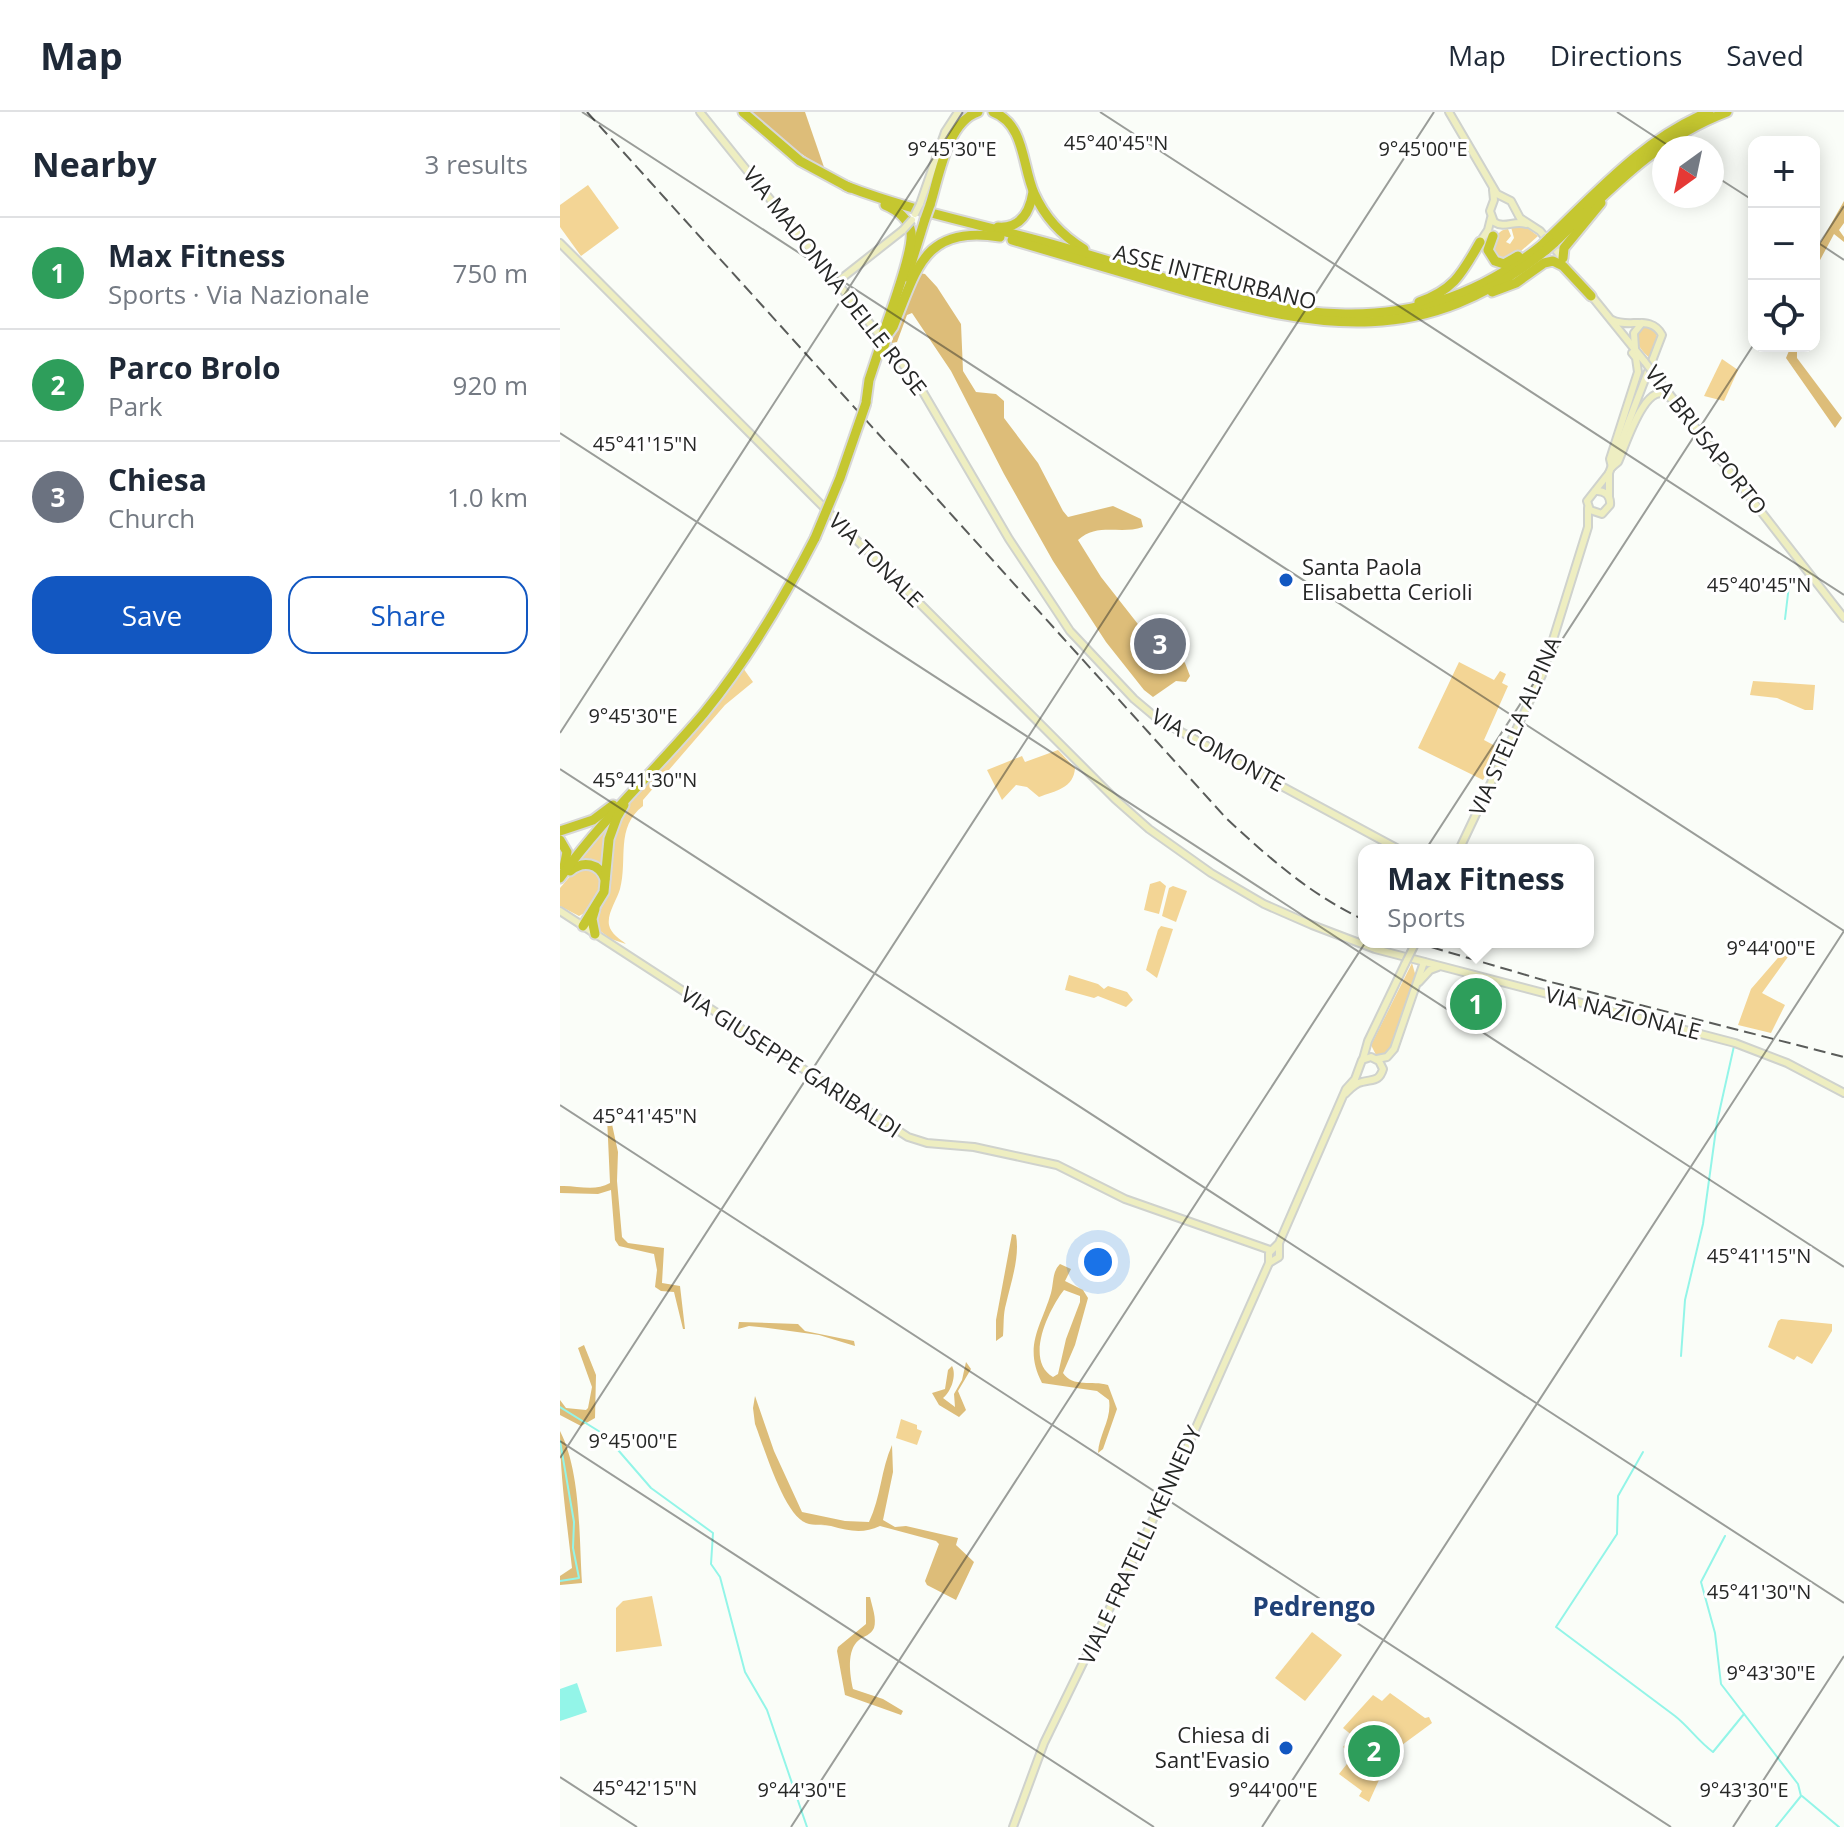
<!DOCTYPE html>
<html lang="en">
<head>
<meta charset="utf-8">
<style>
  :root { --surface:#fff; --page:#f2f2f3; --text:#1f2937; --muted:#747a83; --line:#e0e1e3; --accent:#1257c1 }
  body { margin:0; font-family:"Open Sans",sans-serif; background:var(--page); color:var(--text) }
  .controls { position:absolute; right:24px; top:24px; display:grid; overflow:hidden; border-radius:16px; box-shadow:0 4px 20px #0003 }
  .controls button { width:72px; height:72px; display:grid; place-items:center; padding:0; border:0; border-bottom:2px solid var(--line); background:var(--surface); color:var(--text); font:40px sans-serif }
  .compass { position:absolute; left:1092px; top:24px; width:72px; height:72px; border-radius:50%; background:var(--surface); box-shadow:0 4px 20px #0003; rotate:213deg }
  .you { position:absolute; left:538px; top:1150px; width:28px; height:28px; margin:-20px; border:6px solid #fff; border-radius:50%; background:#1a73e8; box-shadow:0 0 0 12px #1a73e833 }
  .badge { display:grid; place-items:center; width:52px; height:52px; border-radius:50%; background:var(--accent); color:#fff; font-size:26px; font-weight:700 }
  .pin { position:absolute; translate:-50% -50%; border:4px solid #fff; box-shadow:0 2px 8px #0006 }
  .popup { position:absolute; left:798px; top:732px; width:236px; height:104px; box-sizing:border-box; display:grid; place-content:center; border-radius:16px; background:var(--surface); filter:drop-shadow(0 2px 6px #0005); font-size:26px; white-space:nowrap; color:var(--muted) }
  .popup b { font-size:30px; color:var(--text) }
  .popup::after { content:''; position:absolute; left:50%; top:100%; margin-left:-16px; border:16px solid transparent; border-top-color:var(--surface) }
  .list { margin:0; padding:0; list-style:none }
  h2 { display:flex; justify-content:space-between; align-items:center; height:104px; margin:0; padding:0 32px; font-size:34px }
  h2 small { font-size:26px; font-weight:400; color:var(--muted) }
  .list li { display:grid; grid-template-columns:52px 1fr auto; gap:24px; align-items:center; box-sizing:border-box; height:112px; padding:0 32px; border-top:2px solid var(--line) }
  .list b { display:block; font-size:30px; white-space:nowrap }
  .list p { margin:0; font-size:26px; white-space:nowrap; color:var(--muted) }
  .list em { font-size:26px; font-style:normal; color:var(--muted) }
  .actions { display:flex; gap:16px; padding:24px 32px }
  .actions a { flex:1; padding:18px 0; border:2px solid var(--accent); border-radius:24px; text-align:center; font-size:28px; color:var(--accent) }
  .actions .main { background:var(--accent); color:#fff }
  .icon { flex:none; width:44px; height:44px; fill:none; stroke:currentColor; stroke-width:2; stroke-linecap:round; stroke-linejoin:round }
  .map { position:relative; flex:none; width:1284px; height:1715px; overflow:hidden }
  header { display:flex; align-items:center; gap:48px; box-sizing:border-box; height:112px; padding:0 40px; background:var(--surface); border-bottom:2px solid var(--line) }
  header strong { font-size:38px }
  nav { display:flex; gap:44px; margin-inline-start:auto; font-size:28px }
  main { display:flex }
  aside { flex:1; background:var(--surface) }
  .map>svg:first-child { display:block }
  .green { fill:#f3d595 }
  .forest { fill:#ddbd79; fill-rule:evenodd }
  .water { fill:#93f5e8 }
  .lines { fill:none; stroke-linecap:round; stroke-linejoin:round }
  .stream { stroke:#93f5e8; stroke-width:2 }
  .secondary-casing { stroke:#cfd2cd; stroke-width:10 }
  .highway-casing { stroke:#d8d8d8; stroke-width:13 }
  .secondary { stroke:#eeeec1; stroke-width:6 }
  .highway { stroke:#c5c730; stroke-width:9 }
  .rail { stroke:#5a5c5a; stroke-width:2; stroke-dasharray:12 6; stroke-linecap:butt }
  .secondary-bridge-casing { stroke:#cfd2cd; stroke-width:10; stroke-linecap:butt }
  .highway-bridge-casing { stroke:#d8d8d8; stroke-width:13; stroke-linecap:butt }
  .secondary-bridge { stroke:#eeeec1; stroke-width:6 }
  .highway-bridge { stroke:#c5c730; stroke-width:9 }
  .ticks { fill:none; stroke:#262726; stroke-width:2; stroke-opacity:0.45 }
  .poi-dot { fill:#1257c1; stroke:#fff; stroke-width:3 }
  .labels { text-anchor:middle; stroke-width:6; stroke-linejoin:round; paint-order:stroke }
  .street-label { font-size:22px; fill:#262726; stroke:#fff }
  .poi-label { font-size:22px; fill:#262726; stroke:#fff; text-anchor:start }
  .quarter-label { font-size:26px; font-weight:bold; fill:#204177; stroke:#fff }
  .ticks-label { font-size:20px; text-anchor:middle; fill:#262726; stroke:#fff; stroke-width:6; stroke-linejoin:round; paint-order:stroke }
</style>
</head>
<body>
<header>
<strong>Map</strong>
<nav><a>Map</a><a>Directions</a><a>Saved</a></nav>
</header>
<main>
<aside>
<h2>Nearby<small>3 results</small></h2>
<ul class="list">
<li><span class="badge" style="background:#2e9e5b">1</span><div><b>Max Fitness</b><p>Sports · Via Nazionale</p></div><em>750 m</em></li>
<li><span class="badge" style="background:#2e9e5b">2</span><div><b>Parco Brolo</b><p>Park</p></div><em>920 m</em></li>
<li><span class="badge" style="background:#6b7280">3</span><div><b>Chiesa</b><p>Church</p></div><em>1.0 km</em></li>
</ul>
<div class="actions"><a class="main">Save</a><a>Share</a></div>
</aside>
<div class="map">
<svg width="1284" height="1715" viewBox="0 0 1284 1715">
  <rect width="100%" height="100%" fill="#fafdf8"/>
  <g class="green">
    <path d="M28 73 59 116 21 144 0 115V93Z"/>
    <path d="M962 112 978 124 952 147 938 149 931 134C935 126 939 117 948 117L951 124 946 130 950 132 954 126 951 115Z"/>
    <path d="M1091 214C1102 225 1096 234 1091 247 1079 238 1063 213 1091 214Z"/>
    <path d="M1162 247 1178 258 1164 289 1144 284Z"/>
    <path d="M899 550 934 568 940 559 946 562 942 571 948 574 924 628 939 636 923 668 858 636Z"/>
    <path d="M183 556 193 570 165 593 83 688V694C55 715 68 748 60 777 57 788 47 801 49 813 51 822 60 827 66 832L51 827 35 815V801L50 776 49 741 62 700 111 646Z"/>
    <path d="M1193 569 1255 573 1253 598H1245L1217 586 1190 583Z"/>
    <path d="M498 638 515 656C514 676 495 679 479 685L467 675 456 673 442 688 427 658 462 644 465 650Z"/>
    <path d="M56 701 43 757 15 751Z"/>
    <path d="M18 755 37 759 43 773 28 799 19 804 0 794V776Z"/>
    <path d="M600 769 606 774 599 802 584 798 590 772Z"/>
    <path d="M613 774 627 779 616 810 602 804 609 776Z"/>
    <path d="M601 814 613 817 597 866 586 858 598 818Z"/>
    <path d="M1224 839 1230 842 1202 881 1225 893 1211 921 1178 913 1191 877Z"/>
    <path d="M852 851 856 865 832 937 828 943 817 945 811 933Z"/>
    <path d="M509 863 538 872 544 877 548 874 567 880 573 888 566 895 538 884 534 886 505 878Z"/>
    <path d="M1221 1207 1272 1212V1219L1252 1252 1237 1244 1234 1248 1208 1235 1218 1209Z"/>
    <path d="M341 1307 357 1313V1317L362 1319 357 1333 336 1326Z"/>
    <path d="M92 1484 102 1534 56 1540V1496L63 1489Z"/>
    <path d="M752 1520 782 1543 745 1589 715 1566Z"/>
    <path d="M830 1581 865 1606 869 1605 872 1611 842 1633 819 1668 809 1690 799 1684 802 1679 779 1662 794 1643 783 1635 793 1624 783 1616 813 1583 822 1589Z"/>
  </g>
  <g class="forest">
    <path d="M189 0H245L265 58 224 30Z"/>
    <path d="M1284 89V111L1279 118 1284 125V130L1274 122 1259 150 1254 184V154L1258 135Z"/>
    <path d="M359 161 365 162 377 175 401 212 403 259 416 280 436 282 444 289V306L478 351 503 399 508 405 553 394 581 407 583 415C560 423 538 410 518 428L541 465 581 516 593 541 599 544 615 539 625 551 630 564 626 570 616 569 593 585 584 578 546 530 493 449 444 362 391 259 352 201 347 203 337 230 332 231V225Z"/>
    <path d="M1231 234H1237V246L1282 306 1275 316 1226 246Z"/>
    <path d="M50 1003 58 1040 57 1069 62 1125 68 1131 104 1136 102 1171 120 1174 125 1217H123L114 1180 101 1179 95 1175 97 1158 94 1142 59 1134 55 1128 51 1078 38 1082 0 1081V1074C17 1073 34 1080 50 1071L47 1005Z"/>
    <path d="M452 1122 456 1123C460 1145 451 1170 446 1192 443 1202 444 1213 443 1224L436 1229V1208Z"/>
    <path d="M500 1152 511 1157 505 1169 523 1178 528 1186 515 1233 503 1261C513 1276 532 1268 548 1273L557 1297 543 1337 538 1341C539 1322 552 1307 549 1288L537 1279 482 1271C463 1234 481 1215 491 1181 494 1170 492 1160 500 1152ZM504 1178 520 1184V1190L506 1227 498 1262 493 1265C464 1248 489 1197 504 1178Z"/>
    <path d="M179 1210 238 1212 245 1219 294 1229 295 1234 259 1223 208 1216 189 1214 178 1217Z"/>
    <path d="M24 1233 36 1263 35 1306 21 1314 0 1303V1288L6 1296 26 1298 28 1296 32 1275 18 1236Z"/>
    <path d="M406 1250 411 1257 398 1279 406 1298 399 1305 379 1293 372 1281 385 1277 388 1258 392 1254C397 1263 391 1280 383 1286L395 1295 394 1282 402 1268Z"/>
    <path d="M195 1284 214 1339 242 1400 285 1409 309 1410C321 1385 321 1357 332 1333L333 1360 323 1408 335 1415 346 1414 398 1426 396 1433 414 1450 396 1488 367 1473 365 1469 379 1432 376 1429 320 1414C303 1422 289 1419 271 1414 263 1412 254 1414 246 1411 224 1403 204 1335 195 1312L193 1296Z"/>
    <path d="M0 1319C21 1360 19 1425 22 1471L0 1473V1464L12 1456C7 1410 0 1365 0 1319Z"/>
    <path d="M306 1485H310C312 1494 317 1507 314 1516 311 1523 304 1524 299 1528 286 1538 290 1563 293 1577L323 1587 343 1599 341 1603 285 1583 277 1539 278 1535 306 1512Z"/>
  </g>
  <path class="water" d="M17 1571 27 1600 0 1609V1577Z"/>
  <g class="lines">
    <g class="stream">
      <path d="M1225 507 1230 465"/>
      <path d="M1121 1244 1125 1188 1143 1112 1157 1010 1174 934"/>
      <path d="M0 1295 45 1323 91 1376 153 1421 151 1452 160 1465 185 1560 207 1598 247 1715"/>
      <path d="M0 1329 14 1410 13 1436 19 1466 0 1469"/>
      <path d="M1083 1340 1058 1384 1057 1422 996 1515 1115 1604C1129 1615 1138 1629 1153 1640L1184 1602"/>
      <path d="M1165 1424 1141 1470 1155 1521 1161 1572 1238 1672 1241 1684 1216 1715"/>
      <path d="M1242 1684 1279 1715"/>
    </g>
    <defs>
      <g id="secondary">
        <path d="M140 0 357 270 449 427 510 519 574 587 599 608 840 738"/>
        <path d="M889 0 937 82 951 89 960 106 980 119 1004 148"/>
        <path d="M933 78 934 88 930 99 934 110C945 117 954 108 966 112"/>
        <path d="M360 92 385 20 398 0"/>
        <path d="M920 130 928 118 931 106"/>
        <path d="M0 131 555 687 589 717 651 761 704 792 752 813 815 837 1175 931 1227 951 1284 981"/>
        <path d="M277 170 343 118"/>
        <path d="M1030 182 1085 250"/>
        <path d="M1075 236 1074 221 1082 211"/>
        <path d="M1097 266 1284 506"/>
        <path d="M1052 355 1050 347 1078 260 1076 246 1072 241"/>
        <path d="M1052 355 1058 350C1065 335 1087 262 1110 286"/>
        <path d="M1035 379C1045 378 1051 384 1050 393L1042 402 1030 398 1027 389 1049 361"/>
        <path d="M1049 385V361L1102 223C1091 202 1069 217 1052 208"/>
        <path d="M899 738 982 563 1028 415V396"/>
        <path d="M0 799 348 1025 367 1031 414 1035 497 1053 565 1087 710 1138"/>
        <path d="M859 870 870 858 878 855"/>
        <path d="M803 947 808 929 845 852"/>
        <path d="M817 947 827 945 834 937 864 850"/>
        <path d="M709 1151 719 1145V1132"/>
        <path d="M453 1715 484 1631 618 1356 709 1151V1141L719 1131 786 977 795 967 802 948 811 945 819 949 823 957C819 970 813 967 802 970 795 971 790 977 785 982"/>
      </g>
      <g id="highway">
        <path d="M183 0 240 49 290 76"/>
        <path d="M433 0C465 12 462 54 474 81 485 106 501 123 524 137"/>
        <path d="M286 74C356 101 430 114 502 135 671 183 825 259 982 133"/>
        <path d="M370 93C379 65 387 10 418 0"/>
        <path d="M438 115C461 117 470 99 473 80"/>
        <path d="M933 124 928 138 935 149 944 152 958 144"/>
        <path d="M989 126C1038 79 1085 26 1149 0"/>
        <path d="M452 128C509 145 565 161 622 178 762 218 865 236 986 138"/>
        <path d="M994 131C1048 80 1095 27 1167 0"/>
        <path d="M1003 146 1004 136 1041 91"/>
        <path d="M347 165 365 107"/>
        <path d="M932 180 956 171 984 151 993 149 1003 154 1031 184"/>
        <path d="M859 190C895 177 902 161 920 130"/>
        <path d="M328 222 333 215C357 157 363 113 440 125"/>
        <path d="M322 225C329 204 354 139 351 120 348 106 337 98 325 93"/>
        <path d="M306 290 309 268 320 235"/>
        <path d="M0 719 33 708 53 693"/>
        <path d="M0 728 7 740 4 755"/>
        <path d="M10 759C23 748 39 751 45 767"/>
        <path d="M0 766C43 706 97 657 144 601 188 547 223 488 255 426"/>
        <path d="M23 814 44 780 49 727 57 705 64 693"/>
        <path d="M35 822 32 807 35 797"/>
      </g>
    </defs>
    <use href="#secondary" class="secondary-casing"/>
    <use href="#highway" class="highway-casing"/>
    <use href="#secondary" class="secondary"/>
    <use href="#highway" class="highway"/>
    <g class="rail">
      <path d="M27 0 666 706C709 746 751 783 804 808"/>
      <path d="M854 830 983 868 1284 945"/>
    </g>
    <defs>
      <g id="secondary-bridge">
        <path d="M355 102 360 92"/>
        <path d="M343 118 352 108"/>
        <path d="M1085 250 1097 266"/>
        <path d="M845 852 856 830"/>
      </g>
      <g id="highway-bridge">
        <path d="M365 107 370 93"/>
        <path d="M982 133 989 126"/>
        <path d="M986 138 994 131"/>
        <path d="M323 238 326 228"/>
        <path d="M255 426 280 366 306 291"/>
      </g>
    </defs>
    <use href="#secondary-bridge" class="secondary-bridge-casing"/>
    <use href="#highway-bridge" class="highway-bridge-casing"/>
    <use href="#secondary-bridge" class="secondary-bridge"/>
    <use href="#highway-bridge" class="highway-bridge"/>
  </g>
  <path class="ticks" d="M22 0 1284 819M540 0 1284 483M1057 0 1112 36M1152 62 1194 89M1254 128 1284 148M1254 140 1284 94M0 321 1284 1155M0 621 403 0M0 657 1284 1491M0 993 1111 1715M0 1329 594 1715M0 1346 874 0M0 1665 77 1715M231 1715 1194 232M702 1715 1284 819M1173 1715 1284 1544"/>
  <g class="poi-dot">
    <circle cx="726" cy="468" r="8"/>
    <circle cx="726" cy="1636" r="8"/>
  </g>
  <g class="labels">
    <g class="street-label">
      <text transform="translate(655 165) rotate(14)" y="8">ASSE INTERURBANO</text>
      <text transform="translate(275 169) rotate(52)" y="8">VIA MADONNA DELLE ROSE</text>
      <text transform="translate(1146 328) rotate(52)" y="8">VIA BRUSAPORTO</text>
      <text transform="translate(316 448) rotate(45)" y="8">VIA TONALE</text>
      <text transform="translate(955 614) rotate(-66)" y="8">VIA STELLA ALPINA</text>
      <text transform="translate(658 638) rotate(29)" y="8">VIA COMONTE</text>
      <text transform="translate(1063 901) rotate(14)" y="8">VIA NAZIONALE</text>
      <text transform="translate(231 950) rotate(33)" y="8">VIA GIUSEPPE GARIBALDI</text>
      <text transform="translate(580 1433) rotate(-65)" y="8">VIALE FRATELLI KENNEDY</text>
    </g>
    <g class="poi-label">
      <text x="742" y="463">Santa Paola<tspan x="742" dy="25">Elisabetta Cerioli</tspan></text>
      <text x="710" y="1631" text-anchor="end">Chiesa di<tspan x="710" dy="25">Sant'Evasio</tspan></text>
    </g>
    <g class="quarter-label">
      <text x="754" y="1504">Pedrengo</text>
    </g>
  </g>
  <g class="ticks-label">
    <text x="556" y="38">45°40'45"N</text>
    <text x="392" y="44">9°45'30"E</text>
    <text x="863" y="44">9°45'00"E</text>
    <text x="85" y="339">45°41'15"N</text>
    <text x="1199" y="480">45°40'45"N</text>
    <text x="73" y="611">9°45'30"E</text>
    <text x="85" y="675">45°41'30"N</text>
    <text x="1211" y="843">9°44'00"E</text>
    <text x="85" y="1011">45°41'45"N</text>
    <text x="1199" y="1151">45°41'15"N</text>
    <text x="73" y="1336">9°45'00"E</text>
    <text x="1199" y="1487">45°41'30"N</text>
    <text x="1211" y="1568">9°43'30"E</text>
    <text x="85" y="1683">45°42'15"N</text>
    <text x="242" y="1685">9°44'30"E</text>
    <text x="713" y="1685">9°44'00"E</text>
    <text x="1184" y="1685">9°43'30"E</text>
  </g>
</svg>
<div class="controls">
<button>+</button>
<button>−</button>
<button><svg class="icon" aria-label="locate" viewBox="0 0 24 24"><circle cx="12" cy="12" r="6"/><path d="M12 2v4M12 18v4M2 12h4M18 12h4"/></svg></button>
</div>
<svg class="compass" viewBox="-18 -18 36 36"><path d="M0-13l5 13h-10z" fill="#e53935"/><path d="M0 13l5-13h-10z" fill="#747a83"/></svg>
<div class="you"></div>
<div class="pin badge" style="left:916px;top:892px;background:#2e9e5b">1</div>
<div class="popup"><b>Max Fitness</b>Sports</div>
<div class="pin badge" style="left:814px;top:1639px;background:#2e9e5b">2</div>
<div class="pin badge" style="left:600px;top:532px;background:#6b7280">3</div>
</div>
</main>
</body>
</html>
